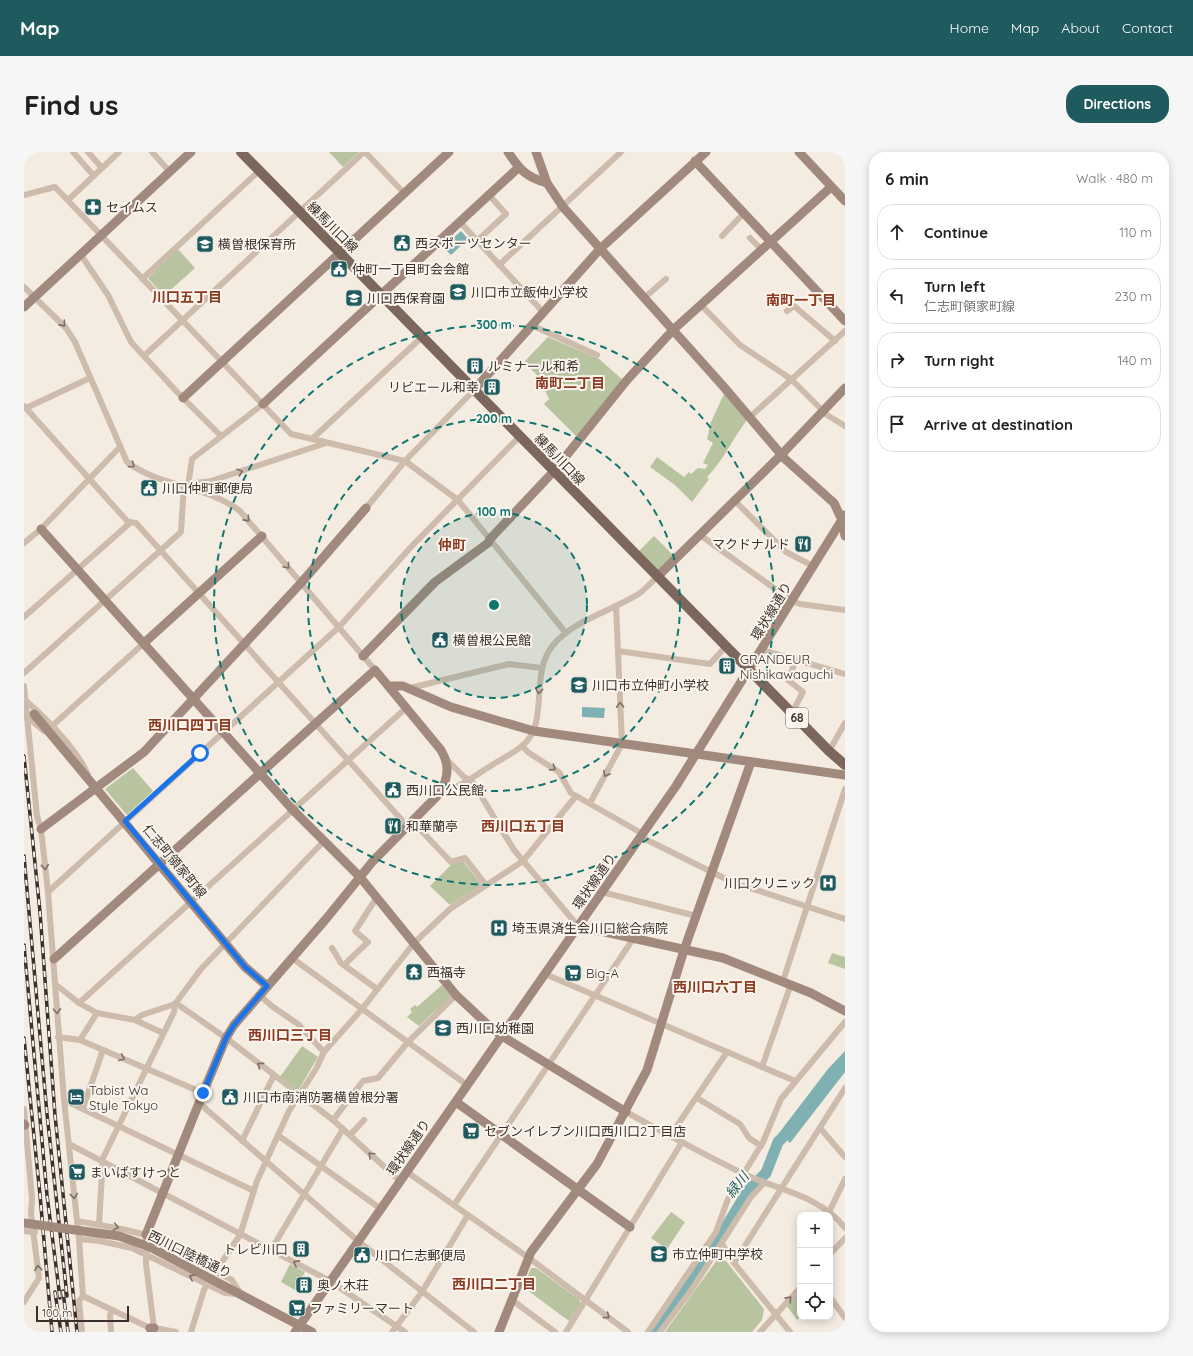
<!DOCTYPE html>
<html lang="en">
<head>
<meta charset="utf-8">
<style>
  :root { --surface:#fff; --page:#f6f6f6; --text:#202124; --muted:#757577; --line:#e0e0e0; --accent:#1f5a5e }
  body { margin:0; font-family:Quicksand,"Noto Sans JP",sans-serif; background:var(--page); color:var(--text) }
  .controls { position:absolute; right:12px; bottom:12px; display:grid; overflow:hidden; border-radius:8px; box-shadow:0 2px 10px #0003 }
  .controls button { width:36px; height:36px; display:grid; place-items:center; padding:0; border:0; border-bottom:1px solid var(--line); background:var(--surface); color:var(--text); font:20px sans-serif }
  .scale { position:absolute; left:12px; bottom:10px; width:93px; box-sizing:border-box; padding-left:4px; border:2px solid #3b302b; border-top:0; font-size:11px; line-height:14px; white-space:nowrap; color:#3b302b; -webkit-text-stroke:3px #fbf5ee; paint-order:stroke }
  .stop { position:absolute; width:12px; height:12px; margin:-9px; border:3px solid #1a73e8; border-radius:50%; background:#fff }
  .stop.end { background:#1a73e8; border-color:#fff; box-shadow:0 1px 4px #0008 }
  .list { margin:0; padding:0; list-style:none }
  h2 { display:flex; justify-content:space-between; align-items:center; height:52px; margin:0; padding:0 16px; font-size:17px }
  h2 small { font-size:13px; font-weight:400; color:var(--muted) }
  .list li { display:grid; grid-template-columns:26px 1fr auto; gap:12px; align-items:center; box-sizing:border-box; height:56px; margin:0 8px 8px; padding:0 8px; border:1px solid var(--line); border-radius:16px }
  .list b { display:block; font-size:15px; white-space:nowrap }
  .list p { margin:0; font-size:13px; white-space:nowrap; color:var(--muted) }
  .list em { font-size:13px; font-style:normal; color:var(--muted) }
  .icon { flex:none; width:22px; height:22px; fill:none; stroke:currentColor; stroke-width:2; stroke-linecap:round; stroke-linejoin:round }
  .map { position:relative; flex:none; width:821px; height:1180px; overflow:hidden; border-radius:16px }
  header { display:flex; align-items:center; gap:24px; box-sizing:border-box; height:56px; padding:0 20px; background:var(--accent); color:#fff }
  header strong { font-size:19px }
  nav { display:flex; gap:22px; margin-inline-start:auto; font-size:14px }
  .intro { display:flex; align-items:center; justify-content:space-between; box-sizing:border-box; height:96px; padding:0 24px }
  h1 { margin:0; font-size:28px }
  .button { padding:10px 18px; border-radius:16px; background:var(--accent); color:#fff; font-size:14px; font-weight:700 }
  main { display:flex; gap:24px; padding:0 24px }
  aside { flex:1; background:var(--surface); border-radius:16px; box-shadow:0 2px 10px #0003 }
  .map>svg:first-child { display:block }
  .green { fill:#b8c4a0 }
  .water { fill:#7fb0b2 }
  .lines { fill:none; stroke-linecap:round; stroke-linejoin:round }
  .river { stroke:#7fb0b2; stroke-width:11 }
  .street { stroke:#cdbbac; stroke-width:6 }
  .secondary { stroke:#a18a7d; stroke-width:9 }
  .primary { stroke:#7d675c; stroke-width:10 }
  .rail-casing { stroke:#3b302b; stroke-width:3.5 }
  .rail { stroke:#fbf5ee; stroke-width:2; stroke-dasharray:6; stroke-linecap:butt }
  .secondary-bridge { stroke:#a18a7d; stroke-width:9 }
  .oneway { stroke:#7d6f65 }
  .route { stroke:#1a73e8; stroke-width:5 }
  .ring { fill:none; stroke:#0f766e; stroke-width:2; stroke-dasharray:7 5 }
  .labels { text-anchor:middle; stroke-width:4; stroke-linejoin:round; paint-order:stroke }
  .shield { fill:#fbf5ee; stroke:#756b66; stroke-width:1 }
  .shield-label { font-size:12px; font-weight:bold; fill:#3b302b }
  .poi-label { font-size:13px; fill:#3b302b; stroke:#fbf5ee; text-anchor:start }
  .street-label { font-size:13px; fill:#3b302b; stroke:#fbf5ee }
  .neighbourhood-label { font-size:14px; font-weight:bold; fill:#8c3b22; stroke:#fbf5ee }
  .water-label { font-size:14px; font-style:italic; fill:#1f5a5e; stroke:#fbf5ee }
  .centre { fill:#0f766e; stroke:#fbf5ee; stroke-width:2 }
  .ring-label { font-size:12px; text-anchor:middle; font-weight:bold; fill:#0f766e; stroke:#fbf5ee; stroke-width:4; stroke-linejoin:round; paint-order:stroke }
</style>
</head>
<body>
<header>
<strong>Map</strong>
<nav><a>Home</a><a>Map</a><a>About</a><a>Contact</a></nav>
</header>
<div class="intro"><h1>Find us</h1><a class="button">Directions</a></div>
<main>
<div class="map">
<svg width="821" height="1180" viewBox="0 0 821 1180">
  <rect width="100%" height="100%" fill="#f4ebe1"/>
  <g class="green">
    <path d="M305 0H335L319 15Z"/>
    <path d="M154 97 171 116 140 144 124 126Z"/>
    <path d="M524 185 575 207 599 228 553 285 520 252 525 247 514 224 500 210Z"/>
    <path d="M700 242 723 268C708 287 700 308 683 325L685 327 668 350 651 333 626 315 633 305 660 325 665 320 667 322 674 316 681 317 684 313 679 311 689 291 683 287 687 270Z"/>
    <path d="M630 384 650 404 634 419 615 399Z"/>
    <path d="M109 616 129 639 103 663 81 637Z"/>
    <path d="M438 708 458 733 426 753 406 734 428 712Z"/>
    <path d="M808 801 821 805V817L804 811Z"/>
    <path d="M418 833 427 844 395 874 383 865 388 860 386 857 391 853 393 855Z"/>
    <path d="M278 894 294 905 275 937H271L256 925Z"/>
    <path d="M647 1060 661 1070 643 1097 627 1086Z"/>
    <path d="M693 1108 702 1109 740 1157 738 1168 728 1180H641Z"/>
    <path d="M266 1112 281 1120 271 1138 257 1130Z"/>
    <path d="M507 1116H512L556 1148V1152L545 1169 499 1135Z"/>
    <path d="M776 1139V1165L773 1168 763 1154Z"/>
  </g>
  <g class="water">
    <path d="M437 79 444 87 427 103 419 95Z"/>
    <path d="M558 555 581 556 580 566 558 565Z"/>
    <path d="M821 899V920L766 991 755 981 804 917Z"/>
  </g>
  <g class="lines">
    <path class="river" d="M630 1180 687 1100 723 1040 742 1021 754 990 769 975"/>
    <g class="street">
      <path d="M49 0 70 24"/>
      <path d="M64 0 78 16"/>
      <path d="M128 0 146 20"/>
      <path d="M341 0 380 41"/>
      <path d="M0 43 31 35 267 282 381 309 434 348 542 481"/>
      <path d="M44 48 95 0"/>
      <path d="M436 70 519 160"/>
      <path d="M698 84 720 61"/>
      <path d="M726 86 738 98"/>
      <path d="M453 89 482 62 465 43"/>
      <path d="M57 103 84 143 107 190 154 241 197 284"/>
      <path d="M475 113 597 0"/>
      <path d="M118 127 235 19"/>
      <path d="M0 135 42 176 51 190 103 310C136 335 182 333 216 359L351 518"/>
      <path d="M620 146 642 127"/>
      <path d="M677 153 716 193 767 227 803 263 821 274"/>
      <path d="M763 159 770 154 811 189"/>
      <path d="M507 173 573 203"/>
      <path d="M120 204 340 0"/>
      <path d="M0 254 104 370 112 371 384 675"/>
      <path d="M2 256 66 226"/>
      <path d="M726 265 821 179"/>
      <path d="M288 287 398 185"/>
      <path d="M164 332 187 329 302 291"/>
      <path d="M164 334 168 307 239 252"/>
      <path d="M711 349 762 400 789 414"/>
      <path d="M342 356 381 309 450 238"/>
      <path d="M676 383 768 449 776 452 821 458"/>
      <path d="M0 391 17 377 95 296"/>
      <path d="M0 465 107 370"/>
      <path d="M738 498 821 522"/>
      <path d="M594 499 686 512 702 494"/>
      <path d="M0 521 157 380 160 333"/>
      <path d="M0 534 13 664 17 677 24 740 40 948 55 1087 59 1144 126 1176"/>
      <path d="M386 536 485 512 518 516"/>
      <path d="M1 548C22 566 54 598 64 623"/>
      <path d="M768 561 779 540 764 528 772 508"/>
      <path d="M3 565 20 579"/>
      <path d="M28 574 120 491"/>
      <path d="M498 594 505 601 535 620 547 641 619 682"/>
      <path d="M805 599 821 571"/>
      <path d="M423 608 440 625 448 629 490 698 554 774"/>
      <path d="M417 640C434 637 450 624 465 615 478 606 498 598 506 585 522 560 507 518 530 492 550 468 590 458 616 441 622 436 628 430 634 424"/>
      <path d="M566 651 598 592 592 454"/>
      <path d="M389 670 427 710 441 706 462 733"/>
      <path d="M617 685 708 730 821 767"/>
      <path d="M24 740 315 475 387 395 496 284"/>
      <path d="M578 740 672 764"/>
      <path d="M308 796 317 811 353 837"/>
      <path d="M268 806 443 933"/>
      <path d="M320 813 344 790 331 779 353 745"/>
      <path d="M521 822 771 929"/>
      <path d="M759 829 821 637"/>
      <path d="M31 832 55 851 73 861 111 868 139 881"/>
      <path d="M235 843 249 855 274 872 300 900"/>
      <path d="M55 851 382 556"/>
      <path d="M111 868 118 863 151 852 156 854 202 886 309 968 376 1029"/>
      <path d="M34 885 56 888 179 941"/>
      <path d="M56 888 73 861"/>
      <path d="M738 915 767 832"/>
      <path d="M673 946 716 972 725 986 737 994"/>
      <path d="M40 948 230 1039"/>
      <path d="M175 951 334 1089 450 1180"/>
      <path d="M59 956 79 898"/>
      <path d="M0 957 8 1046 7 1062 15 1126 0 1150"/>
      <path d="M602 960C641 981 680 1003 720 1022 754 1038 797 1044 821 1076"/>
      <path d="M309 968 339 929 354 926 384 890 432 843"/>
      <path d="M796 976 821 1005"/>
      <path d="M326 983 340 968"/>
      <path d="M255 984 357 1057"/>
      <path d="M646 984 703 900"/>
      <path d="M218 989 250 923"/>
      <path d="M45 992 306 1129 381 1180"/>
      <path d="M383 1020 505 1106 604 1180"/>
      <path d="M430 1053 609 787"/>
      <path d="M805 1060 821 1027"/>
      <path d="M53 1069 98 1077 122 1083 208 1128 217 1142"/>
      <path d="M75 1072 79 1006 150 860 151 852 177 817 299 690"/>
      <path d="M0 1079 11 1080"/>
      <path d="M122 1083V1112L130 1176 152 1180"/>
      <path d="M55 1087 76 1089 108 1096 201 1141 213 1142"/>
      <path d="M698 1092 710 1111 766 1180"/>
      <path d="M247 1098 319 977"/>
      <path d="M806 1102 821 1086"/>
      <path d="M710 1111 821 936"/>
      <path d="M192 1119 216 1083 233 1029 265 959 292 917 300 900 338 857 390 791 426 757 499 709 552 644"/>
      <path d="M806 1145 821 1166"/>
      <path d="M488 1148 531 1180"/>
      <path d="M58 1180 55 1149 59 1144"/>
      <path d="M87 1180 86 1163 88 1158"/>
      <path d="M167 1180 180 1138 183 1133"/>
      <path d="M368 1180 398 1140 444 1063"/>
      <path d="M542 1180 658 990"/>
      <path d="M624 1180 692 1080 704 1047 739 990 757 947 821 870"/>
      <path d="M636 1180 668 1137 727 1045 740 1031"/>
      <path d="M736 1180 776 1136"/>
    </g>
    <g class="secondary">
      <path d="M484 0C496 18 502 25 523 31"/>
      <path d="M512 0 523 31 539 55 699 234 761 307 810 351 818 368 821 384"/>
      <path d="M775 0 821 49"/>
      <path d="M671 9 821 169"/>
      <path d="M0 155 167 0"/>
      <path d="M450 238 576 97 682 0"/>
      <path d="M159 246 425 0"/>
      <path d="M239 252 494 16"/>
      <path d="M17 377 269 658 336 725 432 843 464 873 478 884 602 960"/>
      <path d="M634 424 757 303 821 236"/>
      <path d="M120 491 238 384"/>
      <path d="M339 504 411 430 464 391 466 387 530 319 603 228 649 178 807 35"/>
      <path d="M365 534H379L427 555 510 579 821 623"/>
      <path d="M10 562 221 815 243 834"/>
      <path d="M17 677 120 600 277 431 342 356"/>
      <path d="M554 774 699 806 787 841 821 859"/>
      <path d="M30 807 351 518 417 598C426 613 424 625 417 640L349 709 302 767 210 873 202 886 179 941 122 1083"/>
      <path d="M432 950 606 1075"/>
      <path d="M0 972 1 973"/>
      <path d="M126 1095 288 1180"/>
      <path d="M128 1180 126 1176H130"/>
      <path d="M271 1180 652 634 821 363"/>
      <path d="M475 1180 507 1100 573 1012 623 918 660 798 727 610"/>
    </g>
    <path class="primary" d="M217 0 805 599 821 613"/>
    <defs>
      <g id="rail">
        <path d="M0 604 16 760 31 963 53 1180"/>
        <path d="M0 704 23 962 43 1144"/>
        <path d="M0 793 23 1043 36 1146"/>
        <path d="M0 886 16 1043 28 1180"/>
        <path d="M39 1139 44 1180"/>
        <path d="M31 1140 37 1180"/>
      </g>
    </defs>
    <use href="#rail" class="rail-casing"/>
    <use href="#rail" class="rail"/>
    <path class="secondary-bridge" d="M0 1071 95 1084 126 1095"/>
  </g>
  <defs><path id="oneway-chevron" d="M-2-3.5L2.5 0L-2 3.5" fill="none" stroke-width="1.6" stroke-linecap="round" stroke-linejoin="round"/></defs>
  <g class="oneway">
    <use href="#oneway-chevron" transform="translate(39 172) rotate(48)"/>
    <use href="#oneway-chevron" transform="translate(108 313) rotate(35)"/>
    <use href="#oneway-chevron" transform="translate(216 320) rotate(-19)"/>
    <use href="#oneway-chevron" transform="translate(223 367) rotate(48)"/>
    <use href="#oneway-chevron" transform="translate(263 414) rotate(50)"/>
    <use href="#oneway-chevron" transform="translate(515 539) rotate(96)"/>
    <use href="#oneway-chevron" transform="translate(596 553) rotate(-93)"/>
    <use href="#oneway-chevron" transform="translate(529 616) rotate(33)"/>
    <use href="#oneway-chevron" transform="translate(582 622) rotate(119)"/>
    <use href="#oneway-chevron" transform="translate(21 715) rotate(84)"/>
    <use href="#oneway-chevron" transform="translate(33 859) rotate(87)"/>
    <use href="#oneway-chevron" transform="translate(98 906) rotate(23)"/>
    <use href="#oneway-chevron" transform="translate(236 913) rotate(-143)"/>
    <use href="#oneway-chevron" transform="translate(347 1003) rotate(-137)"/>
    <use href="#oneway-chevron" transform="translate(50 1044) rotate(84)"/>
    <use href="#oneway-chevron" transform="translate(92 1075) rotate(11)"/>
    <use href="#oneway-chevron" transform="translate(272 1111) rotate(-152)"/>
    <use href="#oneway-chevron" transform="translate(14 1116) rotate(-96)"/>
    <use href="#oneway-chevron" transform="translate(168 1125) rotate(-153)"/>
    <use href="#oneway-chevron" transform="translate(765 1147) rotate(-48)"/>
    <use href="#oneway-chevron" transform="translate(583 1164) rotate(37)"/>
  </g>
  <g class="lines">
    <path class="route" d="M176 601 101 669 221 815 243 834 210 873 202 886 179 941"/>
  </g>
  <circle cx="470" cy="453" r="93" fill="#0f766e" fill-opacity=".12"/>
  <g class="ring">
    <circle cx="470" cy="453" r="93"/>
    <circle cx="470" cy="453" r="186"/>
    <circle cx="470" cy="453" r="280"/>
  </g>
  <defs>
    <symbol id="pharmacy-square" viewBox="-11 -11 22 22"><rect x="-9" y="-9" width="18" height="18" rx="4" fill="#1f5a5e" stroke="#fbf5ee"/><path d="M-2-6h4v4h4v4h-4v4h-4v-4h-4v-4h4Z" fill="#fff"/></symbol>
    <symbol id="civic-square" viewBox="-11 -11 22 22"><rect x="-9" y="-9" width="18" height="18" rx="4" fill="#1f5a5e" stroke="#fbf5ee"/><path d="M-.6-6.5H3V-4.5H.6V-3L4-1V1h2V6H-6V1h2V-1L-.6-3ZM-1.2 2.5V6h2.4V2.5Z" fill="#fff"/></symbol>
    <symbol id="school-square" viewBox="-11 -11 22 22"><rect x="-9" y="-9" width="18" height="18" rx="4" fill="#1f5a5e" stroke="#fbf5ee"/><path d="M0-5L7-2L0 1L-7-2ZM-4 1L0 2.5L4 1V4Q0 6-4 4Z" fill="#fff"/></symbol>
    <symbol id="building-square" viewBox="-11 -11 22 22"><rect x="-9" y="-9" width="18" height="18" rx="4" fill="#1f5a5e" stroke="#fbf5ee"/><path d="M-4-6H4V6H1V3H-1V6H-4ZM-2.5-4.3h1.7v1.8h-1.7ZM.8-4.3h1.7v1.8H.8ZM-2.5-1h1.7V.8h-1.7ZM.8-1h1.7V.8H.8Z" fill="#fff"/></symbol>
    <symbol id="restaurant-square" viewBox="-11 -11 22 22"><rect x="-9" y="-9" width="18" height="18" rx="4" fill="#1f5a5e" stroke="#fbf5ee"/><path d="M-5-6h1v4h1v-4h1v4h1v-4h1v5L-1.5 .5V6h-2V.5L-5-1ZM5-6V6H3V1.5H1.5Q1.5-4 5-6Z" fill="#fff"/></symbol>
    <symbol id="hospital-square" viewBox="-11 -11 22 22"><rect x="-9" y="-9" width="18" height="18" rx="4" fill="#1f5a5e" stroke="#fbf5ee"/><path d="M-5-5h3v3.5h4V-5h3V5h-3V1.5h-4V5h-3Z" fill="#fff"/></symbol>
    <symbol id="temple-square" viewBox="-11 -11 22 22"><rect x="-9" y="-9" width="18" height="18" rx="4" fill="#1f5a5e" stroke="#fbf5ee"/><path d="M0-6L5-2H3V0L6.5 2.5H4V6H1.5V3h-3V6H-4V2.5H-6.5L-3 0V-2H-5Z" fill="#fff"/></symbol>
    <symbol id="supermarket-square" viewBox="-11 -11 22 22"><rect x="-9" y="-9" width="18" height="18" rx="4" fill="#1f5a5e" stroke="#fbf5ee"/><path d="M-6-5.5h2.5l.6 2H6L4.5 2H-2.5L-4.4-4H-6ZM-1.5 3.2a1.3 1.3 0 1 0 .1 0ZM3 3.2a1.3 1.3 0 1 0 .1 0Z" fill="#fff"/></symbol>
    <symbol id="hotel-square" viewBox="-11 -11 22 22"><rect x="-9" y="-9" width="18" height="18" rx="4" fill="#1f5a5e" stroke="#fbf5ee"/><path d="M-6-4.5h1.5V1H6V5H4.5V3h-9V5H-6ZM-4 0a1.8 1.8 0 1 1 3.6 0ZM.5 0V-2.5h3Q6-2.5 6 0Z" fill="#fff"/></symbol>
  </defs>
  <g fill-rule="evenodd">
    <use href="#pharmacy-square" x="59" y="45" width="20" height="20"/>
    <use href="#civic-square" x="368" y="81" width="20" height="20"/>
    <use href="#school-square" x="171" y="82" width="20" height="20"/>
    <use href="#civic-square" x="305" y="107" width="20" height="20"/>
    <use href="#school-square" x="424" y="130" width="20" height="20"/>
    <use href="#school-square" x="320" y="136" width="20" height="20"/>
    <use href="#building-square" x="441" y="204" width="20" height="20"/>
    <use href="#building-square" x="458" y="225" width="20" height="20"/>
    <use href="#civic-square" x="115" y="326" width="20" height="20"/>
    <use href="#restaurant-square" x="769" y="382" width="20" height="20"/>
    <use href="#civic-square" x="406" y="478" width="20" height="20"/>
    <use href="#building-square" x="693" y="504" width="20" height="20"/>
    <use href="#school-square" x="545" y="523" width="20" height="20"/>
    <use href="#civic-square" x="359" y="628" width="20" height="20"/>
    <use href="#restaurant-square" x="359" y="664" width="20" height="20"/>
    <use href="#hospital-square" x="794" y="721" width="20" height="20"/>
    <use href="#hospital-square" x="465" y="766" width="20" height="20"/>
    <use href="#temple-square" x="380" y="810" width="20" height="20"/>
    <use href="#supermarket-square" x="539" y="811" width="20" height="20"/>
    <use href="#school-square" x="409" y="866" width="20" height="20"/>
    <use href="#hotel-square" x="42" y="935" width="20" height="20"/>
    <use href="#civic-square" x="196" y="935" width="20" height="20"/>
    <use href="#supermarket-square" x="437" y="969" width="20" height="20"/>
    <use href="#supermarket-square" x="43" y="1010" width="20" height="20"/>
    <use href="#building-square" x="267" y="1087" width="20" height="20"/>
    <use href="#school-square" x="625" y="1092" width="20" height="20"/>
    <use href="#civic-square" x="328" y="1093" width="20" height="20"/>
    <use href="#building-square" x="270" y="1123" width="20" height="20"/>
    <use href="#supermarket-square" x="263" y="1146" width="20" height="20"/>
  </g>
  <g class="labels">
    <rect class="shield" x="762" y="556" width="22" height="20" rx="3"/>
    <g class="shield-label">
      <text x="773" y="570">68</text>
    </g>
    <g class="poi-label">
      <text x="82" y="60">セイムス</text>
      <text x="391" y="96">西スポーツセンター</text>
      <text x="194" y="97">横曽根保育所</text>
      <text x="328" y="122">仲町一丁目町会会館</text>
      <text x="447" y="145">川口市立飯仲小学校</text>
      <text x="343" y="151">川口西保育園</text>
      <text x="464" y="219">ルミナール和希</text>
      <text x="455" y="240" text-anchor="end">リビエール和幸</text>
      <text x="138" y="341">川口仲町郵便局</text>
      <text x="766" y="397" text-anchor="end">マクドナルド</text>
      <text x="429" y="493">横曽根公民館</text>
      <text x="716" y="512">GRANDEUR<tspan x="716" dy="15">Nishikawaguchi</tspan></text>
      <text x="568" y="538">川口市立仲町小学校</text>
      <text x="382" y="643">西川口公民館</text>
      <text x="382" y="679">和華蘭亭</text>
      <text x="791" y="736" text-anchor="end">川口クリニック</text>
      <text x="488" y="781">埼玉県済生会川口総合病院</text>
      <text x="403" y="825">西福寺</text>
      <text x="562" y="826">Big-A</text>
      <text x="432" y="881">西川口幼稚園</text>
      <text x="65" y="943">Tabist Wa<tspan x="65" dy="15">Style Tokyo</tspan></text>
      <text x="219" y="950">川口市南消防署横曽根分署</text>
      <text x="460" y="984">セブンイレブン川口西川口2丁目店</text>
      <text x="66" y="1025">まいばすけっと</text>
      <text x="264" y="1102" text-anchor="end">トレビ川口</text>
      <text x="648" y="1107">市立仲町中学校</text>
      <text x="351" y="1108">川口仁志郵便局</text>
      <text x="293" y="1138">奥ノ木荘</text>
      <text x="286" y="1161">ファミリーマート</text>
    </g>
    <g class="street-label">
      <text transform="translate(309 75) rotate(45)" y="5">練馬川口線</text>
      <text transform="translate(536 307) rotate(46)" y="5">練馬川口線</text>
      <text transform="translate(747 459) rotate(-59)" y="5">環状線通り</text>
      <text transform="translate(151 709) rotate(50)" y="5">仁志町領家町線</text>
      <text transform="translate(570 729) rotate(-55)" y="5">環状線通り</text>
      <text transform="translate(384 995) rotate(-55)" y="5">環状線通り</text>
      <text transform="translate(166 1102) rotate(26)" y="5">西川口陸橋通り</text>
    </g>
    <g class="neighbourhood-label">
      <text x="163" y="150">川口五丁目</text>
      <text x="777" y="153">南町一丁目</text>
      <text x="546" y="236">南町二丁目</text>
      <text x="428" y="398">仲町</text>
      <text x="166" y="578">西川口四丁目</text>
      <text x="499" y="679">西川口五丁目</text>
      <text x="691" y="840">西川口六丁目</text>
      <text x="266" y="888">西川口三丁目</text>
      <text x="470" y="1137">西川口二丁目</text>
    </g>
    <g class="water-label">
      <text transform="translate(713 1033) rotate(-52)" y="5">緑川</text>
    </g>
  </g>
  <circle cx="470" cy="453" r="6" class="centre"/>
  <g class="ring-label">
    <text x="470" y="177">300 m</text>
    <text x="470" y="271">200 m</text>
    <text x="470" y="364">100 m</text>
  </g>
</svg>
<div class="controls">
<button>+</button>
<button>−</button>
<button><svg class="icon" aria-label="locate" viewBox="0 0 24 24"><circle cx="12" cy="12" r="6"/><path d="M12 2v4M12 18v4M2 12h4M18 12h4"/></svg></button>
</div>
<div class="scale">100 m</div>
<div class="stop" style="left:176px;top:601px"></div>
<div class="stop end" style="left:179px;top:941px"></div>
</div>
<aside>
<h2>6 min<small>Walk · 480 m</small></h2>
<ul class="list">
<li><svg class="icon" aria-label="ahead" viewBox="0 0 24 24"><path d="M12 20V5M6 11l6-6 6 6"/></svg><div><b>Continue</b></div><em>110 m</em></li>
<li><svg class="icon" aria-label="left" viewBox="0 0 24 24"><path d="M17 20v-9H6M10 6l-5 5 5 5"/></svg><div><b>Turn left</b><p>仁志町領家町線</p></div><em>230 m</em></li>
<li><svg class="icon" aria-label="right" viewBox="0 0 24 24"><path d="M7 20v-9h11M14 6l5 5-5 5"/></svg><div><b>Turn right</b></div><em>140 m</em></li>
<li><svg class="icon" aria-label="arrive" viewBox="0 0 24 24"><path d="M6 21V4h12l-3 4 3 4H6"/></svg><div><b>Arrive at destination</b></div></li>
</ul>
</aside>
</main>
</body>
</html>
